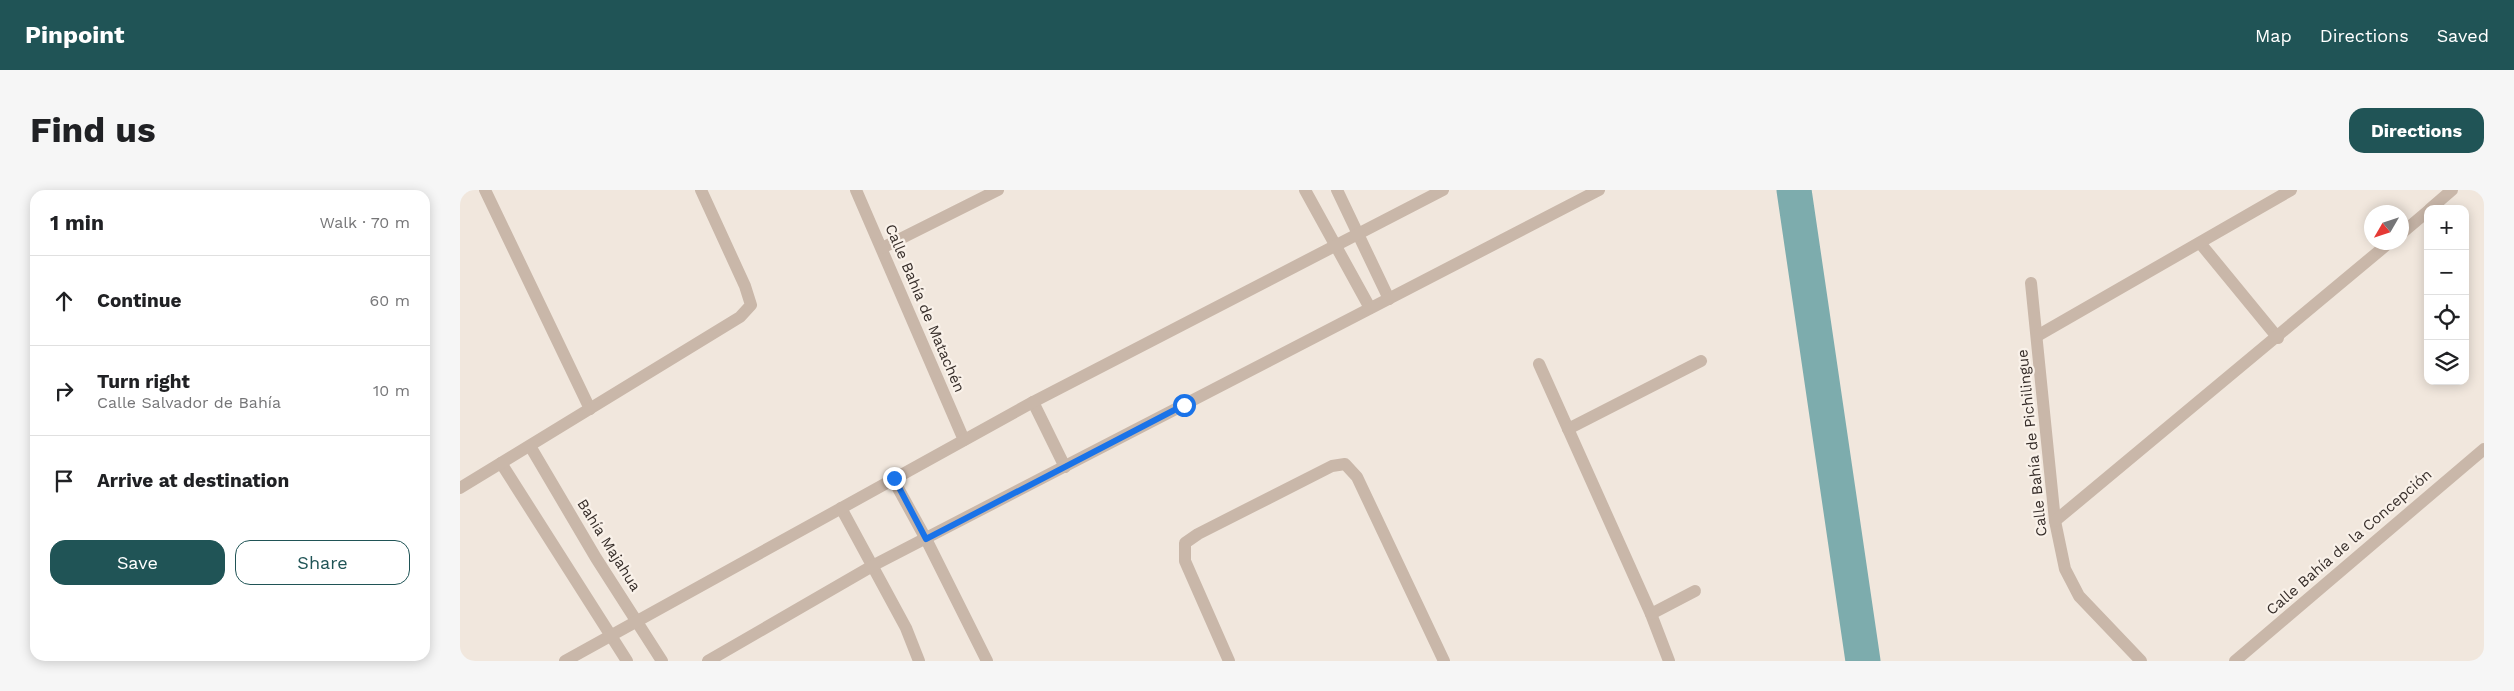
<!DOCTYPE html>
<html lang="en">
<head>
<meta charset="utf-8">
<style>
  :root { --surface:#fff; --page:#f6f6f6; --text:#202124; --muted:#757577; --line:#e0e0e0; --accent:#205456 }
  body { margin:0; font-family:"Work Sans",sans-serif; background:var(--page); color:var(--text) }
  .controls { position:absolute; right:15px; top:15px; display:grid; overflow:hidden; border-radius:10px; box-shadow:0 2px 12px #0003 }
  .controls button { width:45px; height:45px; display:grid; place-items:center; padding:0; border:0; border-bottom:1px solid var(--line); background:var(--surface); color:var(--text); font:25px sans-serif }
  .compass { position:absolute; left:1904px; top:15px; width:45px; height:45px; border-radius:50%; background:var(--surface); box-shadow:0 2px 12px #0003; rotate:231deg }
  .stop { position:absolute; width:15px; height:15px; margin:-11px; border:4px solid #1a73e8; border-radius:50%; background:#fff }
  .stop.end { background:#1a73e8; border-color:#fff; box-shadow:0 1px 5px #0008 }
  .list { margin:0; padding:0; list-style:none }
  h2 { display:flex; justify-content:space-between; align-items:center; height:65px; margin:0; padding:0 20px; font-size:21px }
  h2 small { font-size:16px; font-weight:400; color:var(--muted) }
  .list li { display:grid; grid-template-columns:32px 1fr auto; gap:15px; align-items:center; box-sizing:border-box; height:90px; padding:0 20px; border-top:1px solid var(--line) }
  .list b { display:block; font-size:19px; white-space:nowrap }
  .list p { margin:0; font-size:16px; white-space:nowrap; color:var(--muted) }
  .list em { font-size:16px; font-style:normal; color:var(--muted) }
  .actions { display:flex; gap:10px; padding:15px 20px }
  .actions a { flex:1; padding:11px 0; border:1px solid var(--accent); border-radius:15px; text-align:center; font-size:18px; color:var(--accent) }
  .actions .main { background:var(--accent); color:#fff }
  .icon { flex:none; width:28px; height:28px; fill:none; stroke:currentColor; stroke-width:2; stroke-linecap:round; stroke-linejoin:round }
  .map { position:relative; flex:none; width:2024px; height:471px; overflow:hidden; border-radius:15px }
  header { display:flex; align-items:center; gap:30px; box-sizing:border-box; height:70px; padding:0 25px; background:var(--accent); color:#fff }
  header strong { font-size:24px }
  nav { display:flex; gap:28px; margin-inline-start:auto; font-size:18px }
  .intro { display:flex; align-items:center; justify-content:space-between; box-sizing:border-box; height:120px; padding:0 30px }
  h1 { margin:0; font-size:35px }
  .button { padding:12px 22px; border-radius:15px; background:var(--accent); color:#fff; font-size:18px; font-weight:700 }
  main { display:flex; gap:30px; padding:0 30px }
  aside { flex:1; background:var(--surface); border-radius:15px; box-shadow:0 2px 12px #0003 }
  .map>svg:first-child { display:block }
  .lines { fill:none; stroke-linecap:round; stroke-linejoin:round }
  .canal { stroke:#7dacad; stroke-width:35 }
  .minor { stroke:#c9b7a9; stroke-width:12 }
  .route { stroke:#1a73e8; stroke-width:6 }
  .labels { text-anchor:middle; stroke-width:4.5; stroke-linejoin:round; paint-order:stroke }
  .street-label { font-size:15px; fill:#362d29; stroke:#f9f1e9 }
</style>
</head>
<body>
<header>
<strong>Pinpoint</strong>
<nav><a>Map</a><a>Directions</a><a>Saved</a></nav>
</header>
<div class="intro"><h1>Find us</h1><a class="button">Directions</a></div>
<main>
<aside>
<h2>1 min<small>Walk · 70 m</small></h2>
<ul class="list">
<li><svg class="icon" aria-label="ahead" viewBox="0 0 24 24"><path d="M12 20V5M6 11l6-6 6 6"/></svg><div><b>Continue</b></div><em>60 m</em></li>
<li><svg class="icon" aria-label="right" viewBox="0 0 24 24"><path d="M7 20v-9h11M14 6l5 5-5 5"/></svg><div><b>Turn right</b><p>Calle Salvador de Bahía</p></div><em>10 m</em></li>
<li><svg class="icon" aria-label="arrive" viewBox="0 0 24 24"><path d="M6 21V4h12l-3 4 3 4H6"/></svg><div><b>Arrive at destination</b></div></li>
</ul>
<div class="actions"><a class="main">Save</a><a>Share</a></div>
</aside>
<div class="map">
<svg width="2024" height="471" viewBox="0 0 2024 471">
  <rect width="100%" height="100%" fill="#f1e7dd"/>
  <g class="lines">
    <path class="canal" d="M1334 0 1403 471"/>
    <g class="minor">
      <path d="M25 0 130 219"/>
      <path d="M396 0 504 250"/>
      <path d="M845 0 910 118"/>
      <path d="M877 0 929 109"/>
      <path d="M1970 19 1992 0"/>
      <path d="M1942 43 1968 21"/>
      <path d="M1740 53 1818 148"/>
      <path d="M422 58 538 0"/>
      <path d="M1571 93 1595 331 1605 379 1619 406 1681 471"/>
      <path d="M1577 146 1831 0"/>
      <path d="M1079 174 1191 424 1209 471"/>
      <path d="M573 212 605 277"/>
      <path d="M1108 239 1241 171"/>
      <path d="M70 256 136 368 202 471"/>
      <path d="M41 273 167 471"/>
      <path d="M433 289 466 349 527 471"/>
      <path d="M0 298 280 127 291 115 285 96 241 0"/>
      <path d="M381 318 446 438 459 471"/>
      <path d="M1595 331 1930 52"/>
      <path d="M1191 424 1235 401"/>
      <path d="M105 471 573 212 983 0"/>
      <path d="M248 471 414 375 1139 0"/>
      <path d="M769 471 725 371V353L738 344 872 276 885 274 897 287 984 471"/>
      <path d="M1775 471 2024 259"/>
    </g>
  </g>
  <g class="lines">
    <path class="route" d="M434 288 466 349 724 215"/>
  </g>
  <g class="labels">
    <g class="street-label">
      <text transform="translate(465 118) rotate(67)" y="5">Calle Bahía de Matachén</text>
      <text transform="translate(1572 253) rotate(-96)" y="5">Calle Bahía de Pichilingue</text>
      <text transform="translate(1889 352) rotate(-41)" y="5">Calle Bahía de la Concepción</text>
      <text transform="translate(149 355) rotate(58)" y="5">Bahía Majahua</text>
    </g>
  </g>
</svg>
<div class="controls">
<button>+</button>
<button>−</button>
<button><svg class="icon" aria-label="locate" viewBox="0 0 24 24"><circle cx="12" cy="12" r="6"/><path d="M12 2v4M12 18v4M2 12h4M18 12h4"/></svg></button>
<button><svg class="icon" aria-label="layers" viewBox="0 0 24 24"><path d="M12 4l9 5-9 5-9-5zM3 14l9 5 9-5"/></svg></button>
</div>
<svg class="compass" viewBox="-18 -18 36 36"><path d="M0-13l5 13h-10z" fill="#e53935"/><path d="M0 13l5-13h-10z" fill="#757577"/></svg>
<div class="stop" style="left:724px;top:215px"></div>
<div class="stop end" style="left:434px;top:288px"></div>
</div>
</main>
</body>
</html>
